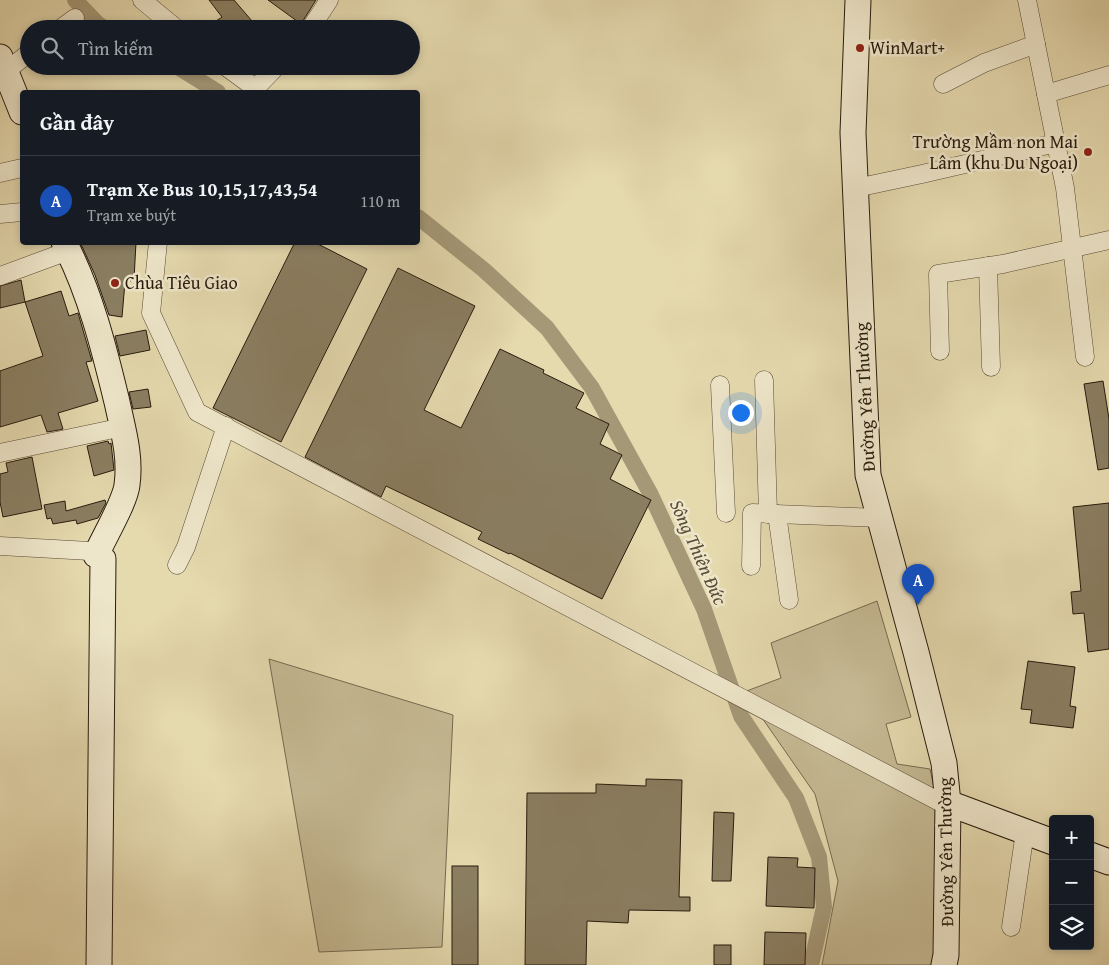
<!DOCTYPE html>
<html lang="vi">
<head>
<meta charset="utf-8">
<style>
  :root { --surface:#171b24; --page:#242831; --text:#f1f3f6; --muted:#9ea1a6; --line:#363941; --accent:#c59692 }
  body { margin:0; font-family:"Gentium Book Plus",serif; background:var(--page); color:var(--text) }
  .controls { position:absolute; right:15px; bottom:15px; display:grid; overflow:hidden; border-radius:5px; box-shadow:0 2px 8px #0003 }
  .controls button { width:45px; height:45px; display:grid; place-items:center; padding:0; border:0; border-bottom:1px solid var(--line); background:var(--surface); color:var(--text); font:25px sans-serif }
  .you { position:absolute; left:740px; top:412px; width:18px; height:18px; margin:-12px; border:4px solid #fff; border-radius:50%; background:#1a73e8; box-shadow:0 0 0 8px #1a73e833 }
  .badge { display:grid; place-items:center; width:32px; height:32px; border-radius:50%; background:var(--accent); color:#fff; font-size:16px; font-weight:700 }
  .pin { position:absolute; translate:-50% -41px; filter:drop-shadow(0 1px 2px #0008) }
  .pin::after { content:''; position:absolute; top:26px; width:18px; height:15px; background:inherit; clip-path:polygon(0 0,100% 0,50% 100%) }
  .list { margin:0; padding:0; list-style:none }
  h2 { display:flex; justify-content:space-between; align-items:center; height:65px; margin:0; padding:0 20px; font-size:21px }
  h2 small { font-size:16px; font-weight:400; color:var(--muted) }
  .list li { display:grid; grid-template-columns:32px 1fr auto; gap:15px; align-items:center; box-sizing:border-box; height:90px; padding:0 20px; border-top:1px solid var(--line) }
  .list b { display:block; font-size:19px; white-space:nowrap }
  .list p { margin:0; font-size:16px; white-space:nowrap; color:var(--muted) }
  .list em { font-size:16px; font-style:normal; color:var(--muted) }
  .icon { flex:none; width:28px; height:28px; fill:none; stroke:currentColor; stroke-width:2; stroke-linecap:round; stroke-linejoin:round }
  .map { position:relative; flex:none; width:1109px; height:965px; overflow:hidden }
  .search { position:absolute; background:var(--surface); box-shadow:0 2px 8px #0003; left:20px; top:20px; width:400px; height:55px; display:flex; align-items:center; gap:12px; box-sizing:border-box; padding:0 18px; border-radius:28px; color:var(--muted); font-size:19px }
  .panel { position:absolute; background:var(--surface); box-shadow:0 2px 8px #0003; left:20px; top:90px; width:400px; height:155px; border-radius:5px }
  .map>svg:first-child { display:block }
  .green { fill:#c5b993; stroke:#766a50 }
  .lines { fill:none; stroke-linecap:round; stroke-linejoin:round }
  .canal { stroke:#a59877; stroke-width:16 }
  .building { fill:#8a7e61; stroke:#281b0d }
  .street-casing { stroke:#574a35; stroke-width:19 }
  .secondary-casing { stroke:#281b0d; stroke-width:27 }
  .street { stroke:#eee6ca; stroke-width:18 }
  .secondary { stroke:#eee6ca; stroke-width:25 }
  .poi-dot { fill:#8f2418; stroke:#eee6ca; stroke-width:2 }
  .labels { text-anchor:middle; stroke-width:5; stroke-linejoin:round; paint-order:stroke }
  .poi-label { font-size:18px; fill:#281b0d; stroke:#eee6ca; text-anchor:start }
  .street-label { font-size:18px; fill:#281b0d; stroke:#eee6ca }
  .water-label { font-size:19px; font-style:italic; fill:#5a4d37; stroke:#eee6ca }
</style>
</head>
<body>
<div class="map">
<svg width="1109" height="965" viewBox="0 0 1109 965">
  <rect width="100%" height="100%" fill="#e5d9ae"/>
  <filter id="stains"><feTurbulence type="fractalNoise" baseFrequency=".004" numOctaves="4"/><feColorMatrix values="0 0 0 0 .2 0 0 0 0 .09 0 0 0 0 .02 0 0 0 .5 -.17"/></filter>
  <radialGradient id="worn" r=".72"><stop offset=".6" stop-color="#630" stop-opacity="0"/><stop offset="1" stop-color="#630" stop-opacity=".3"/></radialGradient>
  <g class="green">
    <path d="M877 601 911 717 886 724 897 764 930 769 940 816 938 965H822L838 881 815 794 744 692 781 678 771 643Z"/>
    <path d="M269 659 453 715 442 947 319 952Z"/>
  </g>
  <g class="lines">
    <g class="canal">
      <path d="M75 0 98 24 106 29"/>
      <path d="M176 66 218 92"/>
      <path d="M418 217 484 270 547 328 592 388 650 493 704 609 741 716 796 798 819 857 824 907 811 965"/>
    </g>
  </g>
  <g class="building">
    <path d="M209 0H234L252 21 243 29H223L216 21 222 17Z"/>
    <path d="M268 0H316L301 24Z"/>
    <path d="M80 242H136L134 280 125 282 122 317 109 315 95 275Z"/>
    <path d="M295 242H314L367 269 281 442 213 408Z"/>
    <path d="M398 268 475 306 424 410 461 428 500 349 544 370 543 373 584 393 576 408 609 424 600 444 622 455 610 479 651 500 602 599 510 553 509 554 478 539 482 532 386 486 381 497 305 457Z"/>
    <path d="M21 280 25 302 0 308V286Z"/>
    <path d="M61 291 69 316 78 313 92 361 86 362 98 401 58 413 63 429 59 430 47 432 41 415 0 427V371L43 356 25 302Z"/>
    <path d="M146 330 150 350 120 356 115 336Z"/>
    <path d="M1103 381 1109 419V468L1098 470 1084 384Z"/>
    <path d="M148 389 151 407 133 409 129 392Z"/>
    <path d="M108 441 109 444 111 443 114 470 94 476 87 446Z"/>
    <path d="M32 457 42 509 3 517 0 502V474L8 472 6 463Z"/>
    <path d="M105 500 106 503 98 518 77 524 76 520 53 524 51 518 47 519 44 505 65 501 66 511Z"/>
    <path d="M1109 503V649L1088 652 1084 613 1073 614 1071 592 1081 591 1073 507Z"/>
    <path d="M1028 661 1075 667 1070 706 1076 707 1073 728 1030 723 1032 710 1021 709Z"/>
    <path d="M646 779 682 780 679 897H690V911L629 910 628 923 587 921 586 965H525L527 793H596V784L646 786Z"/>
    <path d="M714 812 734 813 731 881H712Z"/>
    <path d="M768 857 798 858 797 867 815 868 814 908 766 906Z"/>
    <rect x="452" y="866" width="26" height="99"/>
    <path d="M765 932 806 933 805 965H764Z"/>
    <rect x="714" y="945" width="17" height="20"/>
  </g>
  <g class="lines">
    <defs>
      <g id="street">
        <path d="M142 0 177 29"/>
        <path d="M1027 0 1065 188 1085 357"/>
        <path d="M60 29 75 18"/>
        <path d="M310 29 329 0"/>
        <path d="M225 66 255 88"/>
        <path d="M0 72 6 71 29 53"/>
        <path d="M943 84 984 63 1036 44"/>
        <path d="M252 92 277 66"/>
        <path d="M1046 94 1109 75"/>
        <path d="M0 173 22 168"/>
        <path d="M856 188 922 174 1056 143"/>
        <path d="M0 214 22 212"/>
        <path d="M158 242 151 313 197 412 938 801 948 803"/>
        <path d="M988 266 991 367"/>
        <path d="M0 276 68 251"/>
        <path d="M940 351 938 274 1003 264 1109 240"/>
        <path d="M764 380 768 514"/>
        <path d="M720 385 726 513"/>
        <path d="M0 453 123 427"/>
        <path d="M777 514 789 600"/>
        <path d="M0 546 90 551 96 555"/>
        <path d="M177 565 186 547 226 426"/>
        <path d="M751 566 752 513 880 518"/>
        <path d="M1011 927 1025 832"/>
      </g>
      <g id="secondary">
        <path d="M858 0 853 133 868 475 916 652 944 763 948 803 946 955 944 965"/>
        <path d="M0 57 22 112"/>
        <path d="M64 242C90 292 104 348 117 402 123 430 131 456 127 485 125 502 104 537 96 555L103 559 99 965"/>
        <path d="M948 803 1053 842"/>
        <path d="M1090 855 1109 862"/>
      </g>
    </defs>
    <use href="#street" class="street-casing"/>
    <use href="#secondary" class="secondary-casing"/>
    <use href="#street" class="street"/>
    <use href="#secondary" class="secondary"/>
  </g>
  <g class="poi-dot">
    <circle cx="860" cy="48" r="5"/>
    <circle cx="1088" cy="152" r="5"/>
    <circle cx="115" cy="283" r="5"/>
  </g>
  <g class="labels">
    <g class="poi-label">
      <text x="870" y="54">WinMart+</text>
      <text x="1078" y="148" text-anchor="end">Trường Mầm non Mai<tspan x="1078" dy="21">Lâm (khu Du Ngoại)</tspan></text>
      <text x="125" y="289">Chùa Tiêu Giao</text>
    </g>
    <g class="street-label">
      <text transform="translate(865 397) rotate(-93)" y="6">Đường Yên Thường</text>
      <text transform="translate(946 852) rotate(-91)" y="6">Đường Yên Thường</text>
    </g>
    <g class="water-label">
      <text transform="translate(699 552) rotate(66)" y="7">Sông Thiên Đức</text>
    </g>
  </g>
  <rect width="100%" height="100%" filter="url(#stains)"/>
  <rect width="100%" height="100%" fill="url(#worn)"/>
</svg>
<div class="controls">
<button>+</button>
<button>−</button>
<button><svg class="icon" aria-label="layers" viewBox="0 0 24 24"><path d="M12 4l9 5-9 5-9-5zM3 14l9 5 9-5"/></svg></button>
</div>
<div class="you"></div>
<div class="pin badge" style="left:918px;top:605px;background:#1a4fb4">A</div>
<div class="search"><svg class="icon" aria-label="search" viewBox="0 0 24 24"><circle cx="10" cy="10" r="6"/><path d="M15 15l6 6"/></svg>Tìm kiếm</div>
<section class="panel">
<h2>Gần đây<small></small></h2>
<ul class="list">
<li><span class="badge" style="background:#1a4fb4">A</span><div><b>Trạm Xe Bus 10,15,17,43,54</b><p>Trạm xe buýt</p></div><em>110 m</em></li>
</ul>
</section>
</div>
</body>
</html>
